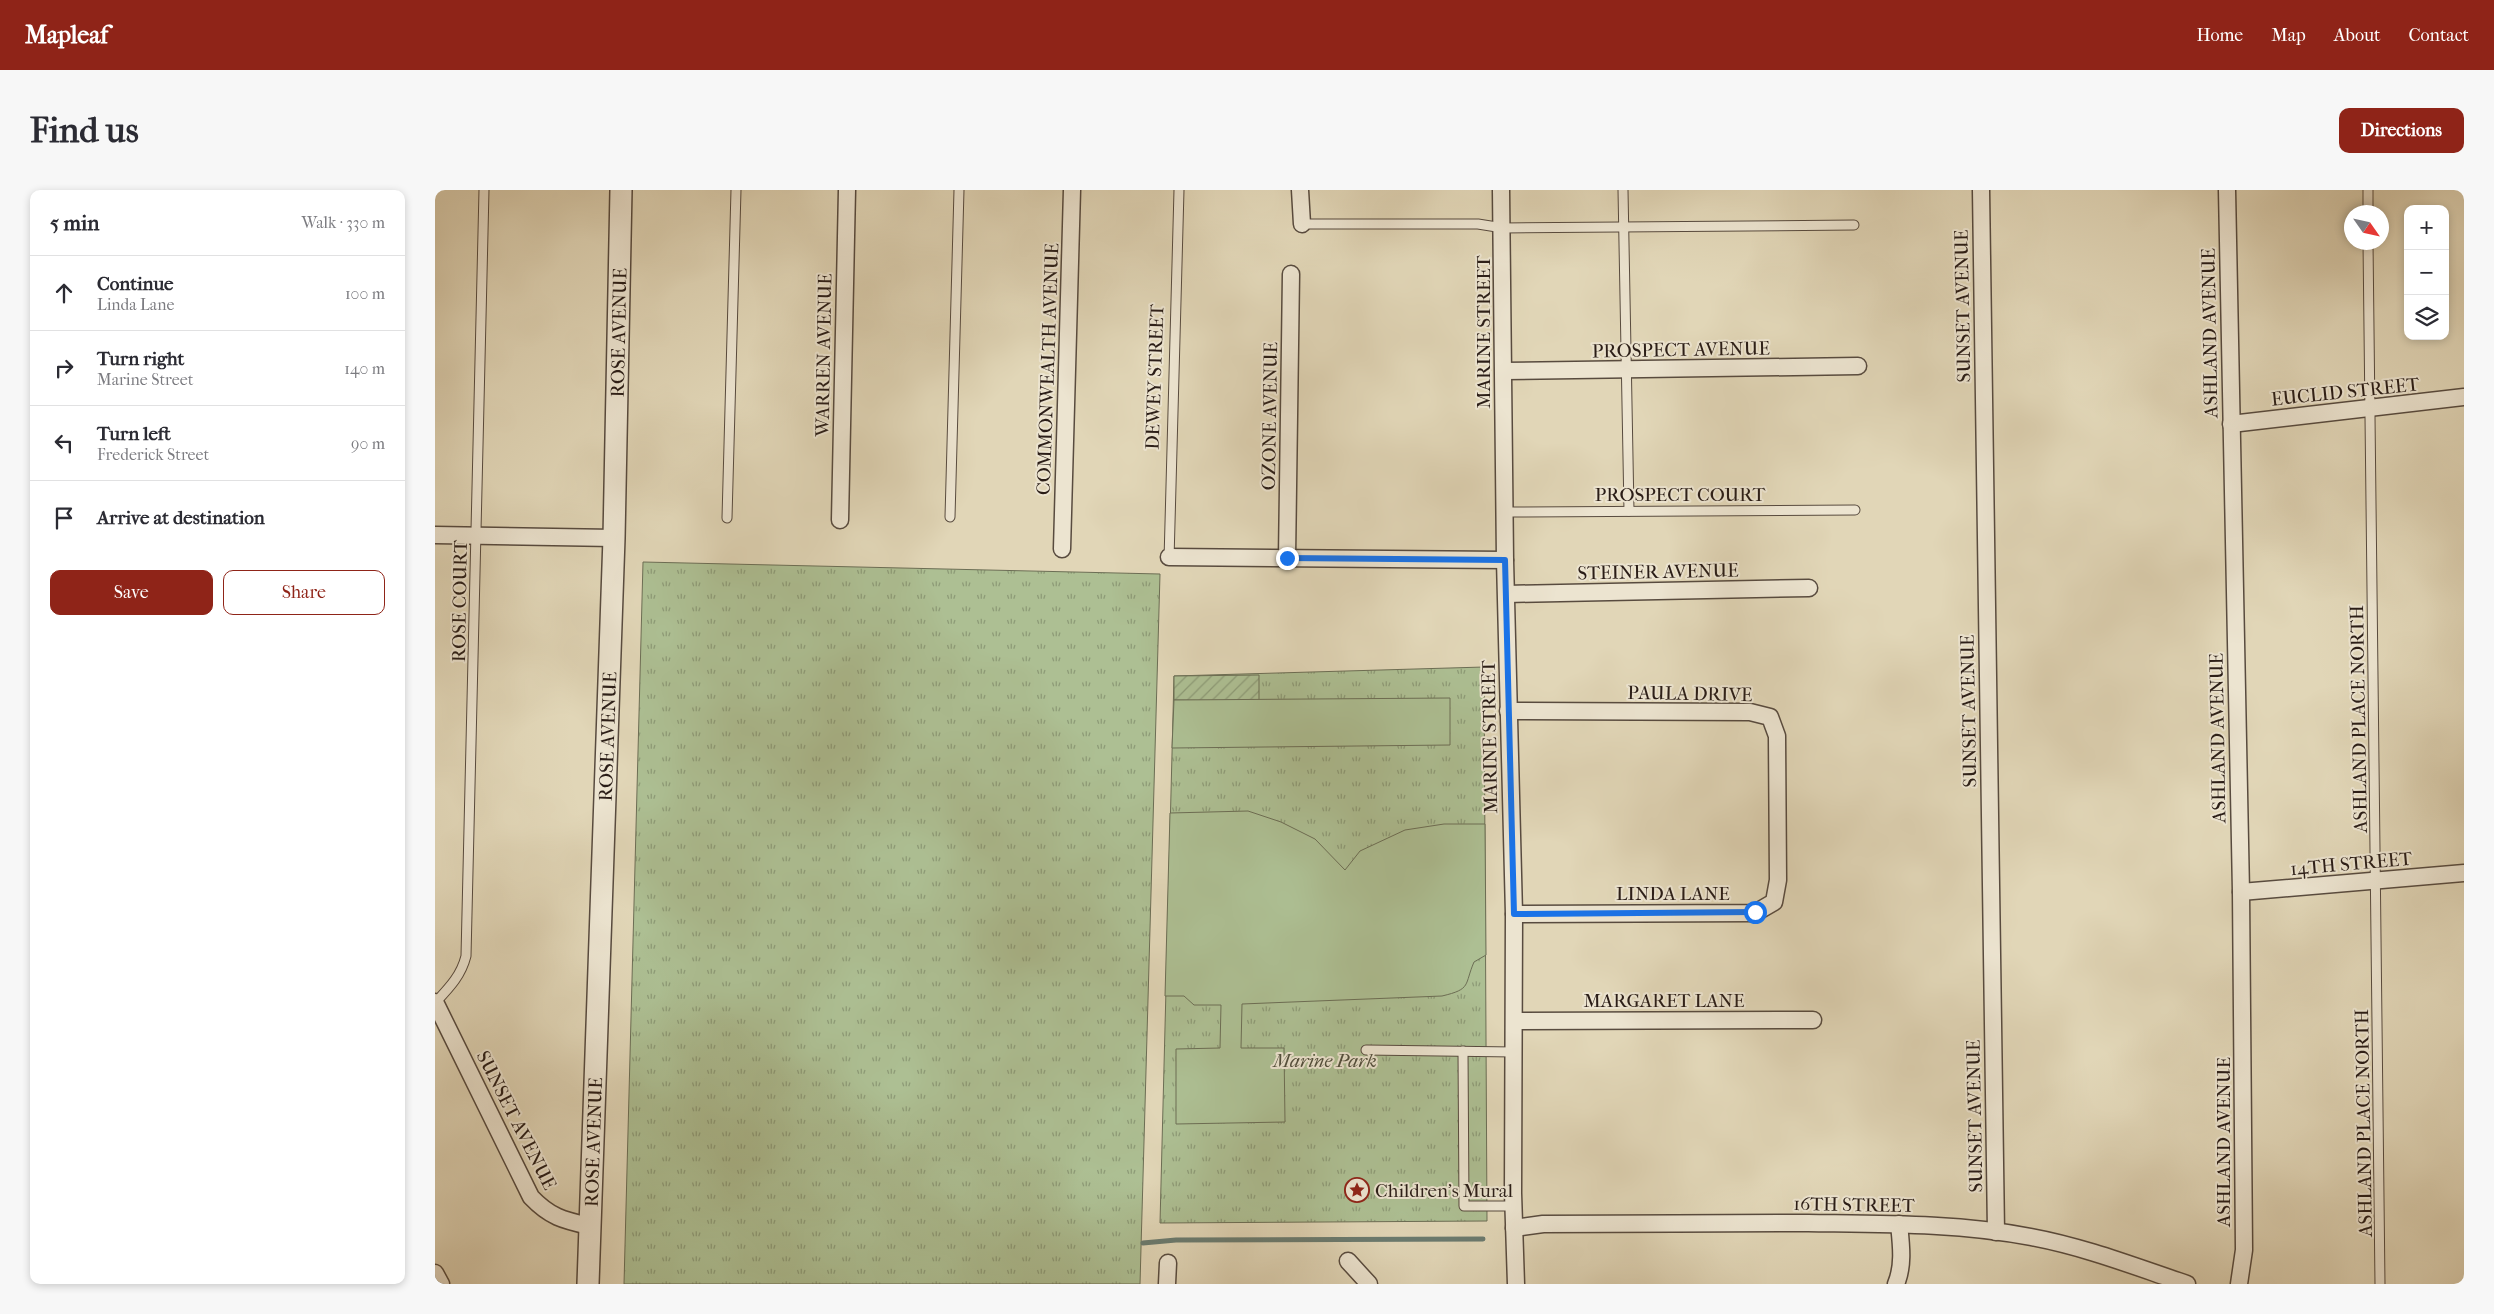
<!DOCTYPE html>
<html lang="en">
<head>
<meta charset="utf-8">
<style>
  :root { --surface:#fff; --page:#f7f7f7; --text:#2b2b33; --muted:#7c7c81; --line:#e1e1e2; --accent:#8f2418 }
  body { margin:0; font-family:"IM FELL French Canon",serif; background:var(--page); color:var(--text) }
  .controls { position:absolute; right:15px; top:15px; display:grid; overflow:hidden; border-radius:10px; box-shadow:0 2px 8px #0003 }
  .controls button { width:45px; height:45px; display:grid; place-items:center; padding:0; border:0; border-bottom:1px solid var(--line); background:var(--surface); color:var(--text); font:25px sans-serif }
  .compass { position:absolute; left:1909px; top:15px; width:45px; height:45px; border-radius:50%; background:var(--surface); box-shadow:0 2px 8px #0003; rotate:124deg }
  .stop { position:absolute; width:15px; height:15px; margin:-11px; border:4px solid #1a73e8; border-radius:50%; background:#fff }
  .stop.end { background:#1a73e8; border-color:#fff; box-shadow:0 1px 5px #0008 }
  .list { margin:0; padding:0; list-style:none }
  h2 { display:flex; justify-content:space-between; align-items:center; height:65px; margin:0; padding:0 20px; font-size:21px }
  h2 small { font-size:16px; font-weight:400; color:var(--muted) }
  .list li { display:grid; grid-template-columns:32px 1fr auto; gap:15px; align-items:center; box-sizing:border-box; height:75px; padding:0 20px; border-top:1px solid var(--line) }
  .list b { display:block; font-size:19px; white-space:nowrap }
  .list p { margin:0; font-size:16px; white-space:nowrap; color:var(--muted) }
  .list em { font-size:16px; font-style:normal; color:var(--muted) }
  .actions { display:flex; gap:10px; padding:15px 20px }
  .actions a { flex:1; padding:11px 0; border:1px solid var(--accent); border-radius:10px; text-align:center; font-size:18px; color:var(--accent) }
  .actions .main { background:var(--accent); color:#fff }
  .icon { flex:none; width:28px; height:28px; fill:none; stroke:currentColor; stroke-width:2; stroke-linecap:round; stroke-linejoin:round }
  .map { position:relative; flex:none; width:2029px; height:1094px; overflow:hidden; border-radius:10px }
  header { display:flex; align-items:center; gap:30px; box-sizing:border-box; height:70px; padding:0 25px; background:var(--accent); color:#fff }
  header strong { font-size:24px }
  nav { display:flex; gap:28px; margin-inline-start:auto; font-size:18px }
  .intro { display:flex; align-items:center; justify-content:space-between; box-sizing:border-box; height:120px; padding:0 30px }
  h1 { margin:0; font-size:35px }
  .button { padding:12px 22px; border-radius:10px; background:var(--accent); color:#fff; font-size:18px; font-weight:700 }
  main { display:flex; gap:30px; padding:0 30px }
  aside { flex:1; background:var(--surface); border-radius:10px; box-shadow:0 2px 8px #0003 }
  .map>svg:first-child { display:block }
  .grass { fill:url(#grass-tufts); stroke:#6c6e55 }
  .garden { fill:url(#garden-furrows); stroke:#6c6e55 }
  .pitch { fill:#adbf93; stroke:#6c6e55 }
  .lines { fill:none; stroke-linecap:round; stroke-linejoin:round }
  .stream { stroke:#6a7b70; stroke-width:5 }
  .service-casing { stroke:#584b3f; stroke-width:11 }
  .minor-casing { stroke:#584b3f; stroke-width:19 }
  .tertiary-casing { stroke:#584b3f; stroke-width:24 }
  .service { stroke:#ece4d0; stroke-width:9 }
  .minor { stroke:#ece4d0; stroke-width:16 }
  .tertiary { stroke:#ece4d0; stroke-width:21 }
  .route { stroke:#1a73e8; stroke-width:6 }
  .labels { text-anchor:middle; stroke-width:4; stroke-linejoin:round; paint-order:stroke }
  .street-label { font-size:19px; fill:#2a1d17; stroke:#ece4d0 }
  .park-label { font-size:19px; font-style:italic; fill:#514e3c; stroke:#ece4d0 }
  .poi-label { font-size:19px; fill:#2a1d17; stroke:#ece4d0; text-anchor:start }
</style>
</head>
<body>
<header>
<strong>Mapleaf</strong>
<nav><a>Home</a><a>Map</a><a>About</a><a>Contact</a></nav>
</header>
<div class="intro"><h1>Find us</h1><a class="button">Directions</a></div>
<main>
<aside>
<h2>5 min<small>Walk · 330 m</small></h2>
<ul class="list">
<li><svg class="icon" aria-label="ahead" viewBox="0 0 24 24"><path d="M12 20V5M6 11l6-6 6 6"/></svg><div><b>Continue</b><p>Linda Lane</p></div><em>100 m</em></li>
<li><svg class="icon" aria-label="right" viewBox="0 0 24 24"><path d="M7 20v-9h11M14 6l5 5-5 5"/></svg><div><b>Turn right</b><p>Marine Street</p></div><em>140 m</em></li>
<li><svg class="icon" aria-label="left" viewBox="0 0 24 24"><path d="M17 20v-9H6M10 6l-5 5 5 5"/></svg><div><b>Turn left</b><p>Frederick Street</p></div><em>90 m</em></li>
<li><svg class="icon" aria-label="arrive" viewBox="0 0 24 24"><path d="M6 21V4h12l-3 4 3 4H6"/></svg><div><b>Arrive at destination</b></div></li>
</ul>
<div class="actions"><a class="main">Save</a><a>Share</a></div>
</aside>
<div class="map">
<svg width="2029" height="1094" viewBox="0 0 2029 1094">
  <defs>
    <pattern id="grass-tufts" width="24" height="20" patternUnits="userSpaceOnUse" patternTransform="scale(1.25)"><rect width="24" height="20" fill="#adbf93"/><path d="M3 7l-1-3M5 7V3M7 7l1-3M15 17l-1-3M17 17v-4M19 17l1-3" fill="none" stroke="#8d9b77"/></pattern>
    <pattern id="garden-furrows" width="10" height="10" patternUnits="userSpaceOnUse" patternTransform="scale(1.25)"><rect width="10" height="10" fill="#adbf93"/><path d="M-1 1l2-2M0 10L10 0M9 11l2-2" fill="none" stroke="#8d9b77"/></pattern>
  </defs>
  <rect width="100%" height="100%" fill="#e1d6b7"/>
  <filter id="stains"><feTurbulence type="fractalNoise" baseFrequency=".004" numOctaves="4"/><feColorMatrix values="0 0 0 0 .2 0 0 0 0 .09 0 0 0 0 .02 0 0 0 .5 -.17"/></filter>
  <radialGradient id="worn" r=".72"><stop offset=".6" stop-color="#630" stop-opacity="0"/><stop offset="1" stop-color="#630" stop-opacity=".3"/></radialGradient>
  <g class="grass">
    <path d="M208 372 725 384 705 1094H189Z"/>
    <path d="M1049 477 1052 1031 725 1033 739 486Z"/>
  </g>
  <path class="garden" d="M824 485V511L739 510V486Z"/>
  <g class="pitch">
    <path d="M1015 508V555L737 558 739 510Z"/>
    <path d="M813 621 846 632 880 649 910 680 925 661 970 640 1009 634H1050L1051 765 1039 772C1029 795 1037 799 1007 806L807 814 806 858H849L850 932 741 934V859L785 858 786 815H759L749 806H730L735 623Z"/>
  </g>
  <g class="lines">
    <path class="stream" d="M708 1053 741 1050 1048 1049"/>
    <defs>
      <g id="service">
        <path d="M1188 0 1194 321"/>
        <path d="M1933 0V22"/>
        <path d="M867 34H1043L1068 38 1419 35"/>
        <path d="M1933 52 1945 1094"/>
        <path d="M1070 322 1420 320"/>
        <path d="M515 327 524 0"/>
        <path d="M292 328 301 0"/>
        <path d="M734 370 744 0"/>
        <path d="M0 813C14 798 26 786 31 766L49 0"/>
        <path d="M931 860 1079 862"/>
        <path d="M1028 861 1029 1016H1078"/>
      </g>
      <g id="minor">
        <path d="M865 0 867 34"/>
        <path d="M1066 0 1070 370 1079 724 1078 1003 1081 1094"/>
        <path d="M1546 0 1561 1042"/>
        <path d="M1792 0 1806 702 1809 1060 1804 1094"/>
        <path d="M1069 181 1423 176"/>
        <path d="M1796 234 2029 207"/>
        <path d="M405 330 412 0"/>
        <path d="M0 345 179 348"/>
        <path d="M627 359 637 0"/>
        <path d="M734 367 1070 370"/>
        <path d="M852 368 856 84"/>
        <path d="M1072 404 1374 398"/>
        <path d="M1073 521 1315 522 1335 527 1342 546 1343 690 1339 712 1320 723 1079 724"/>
        <path d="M1806 702 2029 683"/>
        <path d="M0 812 96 1007C115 1027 128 1030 154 1036"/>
        <path d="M1080 831 1378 830"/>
        <path d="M1079 1038 1108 1034C1196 1034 1285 1033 1373 1033 1448 1034 1523 1033 1596 1047 1650 1057 1701 1077 1752 1094"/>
        <path d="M913 1071 934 1094"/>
        <path d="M0 1083 6 1094"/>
        <path d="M732 1094 733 1073"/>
        <path d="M1461 1094C1469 1075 1466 1054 1464 1034"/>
      </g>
      <g id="tertiary">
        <path id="s1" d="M153 1094 179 348 186 0"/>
      </g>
    </defs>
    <use href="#service" class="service-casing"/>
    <use href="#minor" class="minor-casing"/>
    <use href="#tertiary" class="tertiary-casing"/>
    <use href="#service" class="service"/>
    <use href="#minor" class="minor"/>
    <use href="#tertiary" class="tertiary"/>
  </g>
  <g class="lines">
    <path class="route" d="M852 368 1070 370 1079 724 1320 722"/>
  </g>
  <defs>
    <symbol id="sight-ring" viewBox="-11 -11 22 22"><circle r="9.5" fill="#ece4d0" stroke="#8f2418" stroke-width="1.5"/><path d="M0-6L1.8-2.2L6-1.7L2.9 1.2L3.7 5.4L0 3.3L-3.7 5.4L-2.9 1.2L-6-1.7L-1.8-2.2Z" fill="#8f2418"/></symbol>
  </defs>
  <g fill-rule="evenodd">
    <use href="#sight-ring" x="908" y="986" width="28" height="28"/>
  </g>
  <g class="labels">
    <g class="street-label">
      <text transform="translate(1527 116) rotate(-91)" y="7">SUNSET AVENUE</text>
      <text dy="7" stroke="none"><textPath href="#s1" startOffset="952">ROSE AVENUE</textPath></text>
      <text transform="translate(1048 142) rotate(-90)" y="7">MARINE STREET</text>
      <text transform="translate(1774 143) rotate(-91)" y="7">ASHLAND AVENUE</text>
      <text transform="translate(1246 159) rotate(-1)" y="7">PROSPECT AVENUE</text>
      <text transform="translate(388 165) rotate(-89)" y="7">WARREN AVENUE</text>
      <text transform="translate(612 179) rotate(-88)" y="7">COMMONWEALTH AVENUE</text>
      <text transform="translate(719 187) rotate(-88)" y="7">DEWEY STREET</text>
      <text transform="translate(1910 201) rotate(-6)" y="7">EUCLID STREET</text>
      <text transform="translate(834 226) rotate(-89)" y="7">OZONE AVENUE</text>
      <text x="1245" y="311">PROSPECT COURT</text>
      <text transform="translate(1223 381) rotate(-1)" y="7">STEINER AVENUE</text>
      <text transform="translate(24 411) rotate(-89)" y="7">ROSE COURT</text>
      <text transform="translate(1255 503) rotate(1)" y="7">PAULA DRIVE</text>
      <text transform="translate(1533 521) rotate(-91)" y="7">SUNSET AVENUE</text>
      <text transform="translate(1923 529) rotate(-91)" y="7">ASHLAND PLACE NORTH</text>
      <text dy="7" stroke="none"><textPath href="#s1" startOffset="548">ROSE AVENUE</textPath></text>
      <text transform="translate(1054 547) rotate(-91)" y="7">MARINE STREET</text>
      <text transform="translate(1782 548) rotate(-91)" y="7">ASHLAND AVENUE</text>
      <text transform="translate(1916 673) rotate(-5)" y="7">14TH STREET</text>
      <text x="1238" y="710">LINDA LANE</text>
      <text x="1229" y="817">MARGARET LANE</text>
      <text transform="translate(1539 926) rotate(-91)" y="7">SUNSET AVENUE</text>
      <text transform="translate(82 930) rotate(63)" y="7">SUNSET AVENUE</text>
      <text transform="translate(1928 933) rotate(-91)" y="7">ASHLAND PLACE NORTH</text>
      <text dy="7" stroke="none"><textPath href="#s1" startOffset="142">ROSE AVENUE</textPath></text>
      <text transform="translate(1788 952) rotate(-90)" y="7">ASHLAND AVENUE</text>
      <text transform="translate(1419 1014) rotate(1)" y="7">16TH STREET</text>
    </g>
    <g class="park-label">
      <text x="890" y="877">Marine Park</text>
    </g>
    <g class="poi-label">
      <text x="940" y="1007">Children's Mural</text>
    </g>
  </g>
  <rect width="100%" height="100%" filter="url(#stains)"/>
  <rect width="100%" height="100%" fill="url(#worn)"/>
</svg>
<div class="controls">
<button>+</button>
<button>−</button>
<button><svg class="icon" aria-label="layers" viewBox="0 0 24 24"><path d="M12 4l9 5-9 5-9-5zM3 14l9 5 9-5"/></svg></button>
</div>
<svg class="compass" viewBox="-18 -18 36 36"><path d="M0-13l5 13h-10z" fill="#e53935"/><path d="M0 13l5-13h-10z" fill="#7c7c81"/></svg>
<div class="stop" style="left:1320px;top:722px"></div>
<div class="stop end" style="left:852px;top:368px"></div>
</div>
</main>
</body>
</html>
